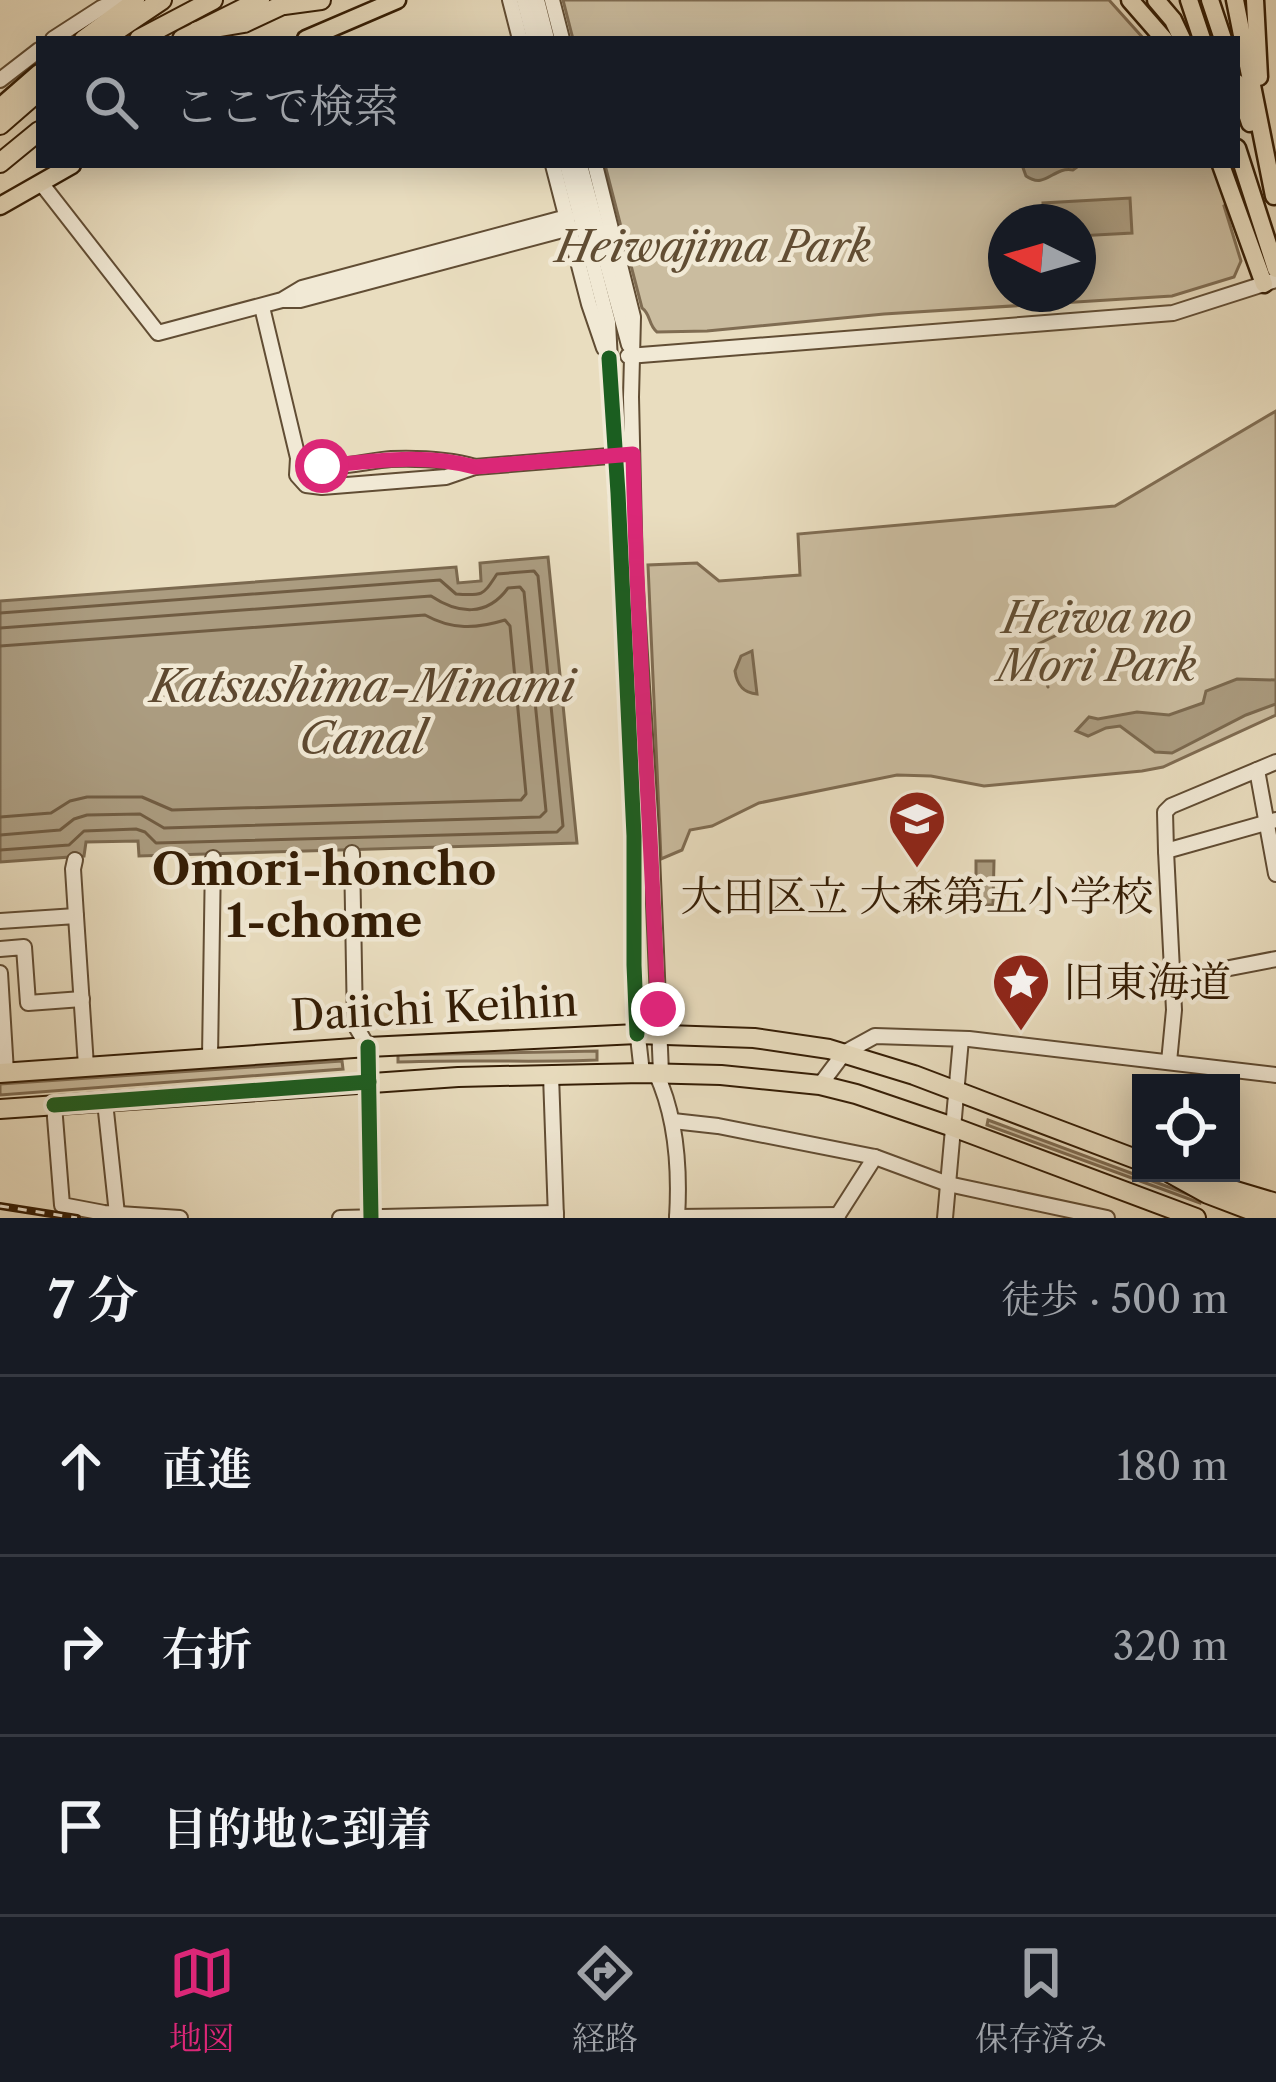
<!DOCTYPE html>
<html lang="ja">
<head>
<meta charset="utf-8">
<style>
  :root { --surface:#171b24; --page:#20242c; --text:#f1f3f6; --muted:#9ea1a6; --line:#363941; --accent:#db2777 }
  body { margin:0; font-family:"Libre Caslon Text","Noto Serif JP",serif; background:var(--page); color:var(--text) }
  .controls { position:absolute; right:36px; bottom:36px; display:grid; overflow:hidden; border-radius:0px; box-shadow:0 6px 30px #0003 }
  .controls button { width:108px; height:108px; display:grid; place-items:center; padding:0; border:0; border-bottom:3px solid var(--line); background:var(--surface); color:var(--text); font:60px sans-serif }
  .compass { position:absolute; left:988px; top:204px; width:108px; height:108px; border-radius:50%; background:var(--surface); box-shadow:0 6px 30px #0003; rotate:275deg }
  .stop { position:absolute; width:36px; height:36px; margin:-27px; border:9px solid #db2777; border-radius:50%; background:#fff }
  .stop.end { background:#db2777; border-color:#fff; box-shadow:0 3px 12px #0008 }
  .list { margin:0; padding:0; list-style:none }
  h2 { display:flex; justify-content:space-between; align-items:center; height:156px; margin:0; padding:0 48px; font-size:51px }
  h2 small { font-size:39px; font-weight:400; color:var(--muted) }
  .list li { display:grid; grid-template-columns:78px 1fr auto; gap:36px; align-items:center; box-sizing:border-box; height:180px; padding:0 48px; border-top:3px solid var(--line) }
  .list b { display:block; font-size:45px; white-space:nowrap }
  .list em { font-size:39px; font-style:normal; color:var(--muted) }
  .icon { flex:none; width:66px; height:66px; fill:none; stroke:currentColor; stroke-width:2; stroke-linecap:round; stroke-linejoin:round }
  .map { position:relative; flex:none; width:1276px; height:1218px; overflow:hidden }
  .search { position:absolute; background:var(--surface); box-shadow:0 6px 30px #0003; left:36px; right:36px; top:36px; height:132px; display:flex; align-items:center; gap:30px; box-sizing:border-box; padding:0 42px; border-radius:0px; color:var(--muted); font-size:45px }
  .sheet { height:696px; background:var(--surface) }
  nav { display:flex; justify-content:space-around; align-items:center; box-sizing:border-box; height:168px; border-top:3px solid var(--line); background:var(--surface); font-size:33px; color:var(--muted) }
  nav a { display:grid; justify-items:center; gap:6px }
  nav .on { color:var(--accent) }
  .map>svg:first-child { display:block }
  .green { fill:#cabc9f; stroke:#7f6c52; stroke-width:3; fill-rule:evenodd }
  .water { fill:#ab9c80; stroke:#7b694f; stroke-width:3 }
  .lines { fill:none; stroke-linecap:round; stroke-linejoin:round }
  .shore { stroke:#705c42; stroke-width:3 }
  .stream { stroke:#7b694f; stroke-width:3 }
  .minor-casing { stroke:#614d34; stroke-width:18 }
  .major-casing { stroke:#341d05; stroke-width:21 }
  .highway-casing { stroke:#341d05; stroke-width:22 }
  .minor { stroke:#f1e9d5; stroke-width:14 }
  .major { stroke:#e9ddbf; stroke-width:16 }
  .highway { stroke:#e9ddbf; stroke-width:18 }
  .rail-casing { stroke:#341d05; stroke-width:8 }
  .rail { stroke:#f1e9d5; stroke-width:3; stroke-dasharray:9; stroke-linecap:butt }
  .cycleway-casing { stroke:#f1e9d5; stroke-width:22 }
  .cycleway { stroke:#1b5e20; stroke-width:15 }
  .route { stroke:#db2777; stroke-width:15 }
  .labels { text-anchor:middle; stroke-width:9; stroke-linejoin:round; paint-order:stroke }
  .park-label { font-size:42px; font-style:italic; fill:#614d33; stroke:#f1e9d5 }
  .poi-label { font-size:42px; fill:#341d05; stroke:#f1e9d5 }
  .street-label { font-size:42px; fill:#341d05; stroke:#f1e9d5 }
  .water-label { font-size:45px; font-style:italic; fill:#5e4930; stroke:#f1e9d5 }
  .neighbourhood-label { font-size:45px; font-weight:bold; fill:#341d05; stroke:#f1e9d5 }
</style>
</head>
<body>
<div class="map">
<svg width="1276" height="1218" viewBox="0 0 1276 1218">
  <rect width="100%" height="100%" fill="#e9ddbf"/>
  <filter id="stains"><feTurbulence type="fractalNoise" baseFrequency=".00167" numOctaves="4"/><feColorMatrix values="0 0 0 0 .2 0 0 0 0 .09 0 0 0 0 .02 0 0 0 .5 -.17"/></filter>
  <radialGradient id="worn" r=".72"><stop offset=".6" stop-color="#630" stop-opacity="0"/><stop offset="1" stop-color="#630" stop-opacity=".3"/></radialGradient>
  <g class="green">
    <path d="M563 0H1109L1144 39H573Z"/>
    <path d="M605 165H1214L1227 204 1224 206 1241 261 1234 277 1172 296 884 314 707 331 657 332C648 325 651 314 642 308ZM1006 222H1078V294H1006Z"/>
    <path d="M1276 411V715L1163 767 1142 771 984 786 931 776 897 775 759 803 712 826 690 830 682 850 661 859 648 565 697 563 719 581 800 575 798 534 1115 506Z"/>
    <path d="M597 1051V1060C530 1063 464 1059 398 1062V1055Z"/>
    <path d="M342 1061 343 1069 0 1095V1084Z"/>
    <path d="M988 1120 1201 1199 1200 1203 987 1125Z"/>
  </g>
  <g class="water">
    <path d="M1022 165H1080L1073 170C1053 166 1046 190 1026 176Z"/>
    <path d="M1130 198 1132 233 1078 236V222H1044L1043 203Z"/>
    <path d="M548 557 577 843 139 856 138 841 86 842 84 856 0 862V601L456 567 458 583 481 581 480 563Z"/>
    <path d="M752 651 757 694C743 693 737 685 735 671L741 656Z"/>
    <path d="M1237 679 1276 680V704L1246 715 1172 753 1155 752 1120 726 1106 728 1088 736 1076 731 1089 717 1098 719 1137 712 1169 715 1203 703 1206 691Z"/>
    <path d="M976 861H994L993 905H976Z"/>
  </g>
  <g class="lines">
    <g class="shore">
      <path d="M0 613 440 580 456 594C484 596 483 595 497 574L534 571 538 576 563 826 557 832 156 843 145 832 136 829 84 831 69 845 0 850"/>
      <path d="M0 628 431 596C458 614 487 617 508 588L520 587 524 592 546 811 540 817 164 828 140 814 87 815 74 819 60 830 0 835"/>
      <path d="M0 646 425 615C452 630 476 629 505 620L510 626 526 794 521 800 172 810 142 797H87L70 801 51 813 0 817"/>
    </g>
    <path class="stream" d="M1048 687 1044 676 1035 669 1038 644 1057 635"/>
    <defs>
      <g id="minor">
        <path d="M510 0 520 39"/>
        <path d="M524 0 534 39"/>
        <path d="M537 0 547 39"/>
        <path d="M552 0 562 39"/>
        <path d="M53 39 101 8 119 0"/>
        <path d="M0 80 39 50"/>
        <path d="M553 165 589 304 604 348"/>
        <path d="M567 165 608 322 634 836 635 1010 642 1073"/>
        <path d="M580 165 629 345"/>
        <path d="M595 165 633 317 631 397 635 575 651 831 661 1073"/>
        <path d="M41 183 158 333 282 300 302 288 567 217"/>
        <path d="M284 300H300L570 228"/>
        <path d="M262 307 298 458 297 475 306 485 322 487 446 477 475 467 622 455"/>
        <path d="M628 356 1173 313 1276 280"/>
        <path d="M298 458C323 475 362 461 391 459 420 458 448 459 475 467"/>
        <path d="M1257 770 1276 874"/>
        <path d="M1166 851 1165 812 1171 806 1276 762"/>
        <path d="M352 853 355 1025 368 1047 371 1218"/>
        <path d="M75 860 73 869 76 916"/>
        <path d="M0 921 76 916 86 1066"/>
        <path d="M0 949 24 947 28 1003 82 999"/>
        <path d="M0 973 6 1072"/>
        <path d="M1173 979 1276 959"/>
        <path d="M210 1057 213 858"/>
        <path d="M1169 1062 1174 1010 1166 851 1276 820"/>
        <path d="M656 1073C677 1118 680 1169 677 1218"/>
        <path d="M551 1075 556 1218"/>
        <path d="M820 1085 844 1053 875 1036 969 1039 1276 1075"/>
        <path d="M105 1102 117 1214"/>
        <path d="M54 1105 62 1205 104 1213 180 1218"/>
        <path d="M673 1121 718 1126 875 1157"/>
        <path d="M677 1217 838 1215"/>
        <path d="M340 1218 556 1213"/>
        <path d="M836 1218 875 1157 948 1184 1107 1218"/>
        <path d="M945 1218 961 1039"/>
      </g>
      <g id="major">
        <path d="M1130 0 1164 39"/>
        <path d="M1156 0 1173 20 1182 39"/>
        <path d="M1189 0 1202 39"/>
        <path d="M1210 0 1223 39"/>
        <path d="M1235 0 1274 196"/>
        <path d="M1255 0 1259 77"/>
        <path d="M83 39 136 0"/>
        <path d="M306 39 397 0"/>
        <path d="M1237 83 1250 123"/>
        <path d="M0 107 39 73"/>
        <path d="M1237 148 1276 269"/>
        <path d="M1221 165 1264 284"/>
        <path d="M0 206 72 165"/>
      </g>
      <g id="highway">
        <path d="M284 5 321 0"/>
        <path d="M197 31 244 23 293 0"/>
        <path d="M104 39 162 0"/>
        <path d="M139 39 213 0"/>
        <path d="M182 39 260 0"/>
        <path d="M0 125 39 91"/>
        <path d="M0 163 39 131"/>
        <path d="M0 1073 368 1047 637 1034 754 1038 829 1049 914 1075 1141 1161"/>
        <path d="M0 1109 458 1077 642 1073 721 1075 820 1085 856 1094 953 1127 1196 1218"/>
        <path d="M1170 1173 1208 1194 1271 1218"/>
        <path d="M1206 1182 1276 1203"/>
      </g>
    </defs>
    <use href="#minor" class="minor-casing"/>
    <use href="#major" class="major-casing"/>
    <use href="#highway" class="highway-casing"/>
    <use href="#minor" class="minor"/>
    <use href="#major" class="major"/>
    <use href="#highway" class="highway"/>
    <defs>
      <path id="rail" d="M0 1206 77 1218"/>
    </defs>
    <use href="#rail" class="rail-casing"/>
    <use href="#rail" class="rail"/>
    <defs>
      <g id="cycleway">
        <path d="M609 358 618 493 634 836V965L637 1034"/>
        <path d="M368 1047 371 1218"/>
        <path d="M54 1105 369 1082"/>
      </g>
    </defs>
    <use href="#cycleway" class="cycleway-casing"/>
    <use href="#cycleway" class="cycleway"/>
  </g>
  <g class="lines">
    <path class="route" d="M322 466C373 461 425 453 475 467L633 454C637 639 651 824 658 1009"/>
  </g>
  <defs>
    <symbol id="school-pin" viewBox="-11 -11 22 30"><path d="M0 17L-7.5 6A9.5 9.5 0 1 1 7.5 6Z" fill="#8f2418" stroke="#f1e9d5"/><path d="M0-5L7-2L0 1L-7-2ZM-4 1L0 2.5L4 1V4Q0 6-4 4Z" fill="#fff"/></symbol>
    <symbol id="sight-pin" viewBox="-11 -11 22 30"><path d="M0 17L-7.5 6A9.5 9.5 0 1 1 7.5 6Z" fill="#8f2418" stroke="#f1e9d5"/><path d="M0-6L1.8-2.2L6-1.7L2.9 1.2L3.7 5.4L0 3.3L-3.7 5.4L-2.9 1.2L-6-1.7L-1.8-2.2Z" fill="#fff"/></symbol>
  </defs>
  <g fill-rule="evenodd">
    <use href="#school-pin" x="884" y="786" width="66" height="90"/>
    <use href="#sight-pin" x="988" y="949" width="66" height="90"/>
  </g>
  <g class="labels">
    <g class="park-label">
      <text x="713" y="262">Heiwajima Park</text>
      <text x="1097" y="633">Heiwa no<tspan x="1097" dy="48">Mori Park</tspan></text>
    </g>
    <g class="poi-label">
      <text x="917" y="911">大田区立 大森第五小学校</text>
      <text x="1063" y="997" text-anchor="start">旧東海道</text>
    </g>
    <g class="street-label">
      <text transform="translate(434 1008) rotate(-3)" y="15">Daiichi Keihin</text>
    </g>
    <g class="water-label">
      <text x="363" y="702">Katsushima-Minami<tspan x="363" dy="52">Canal</tspan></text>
    </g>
    <g class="neighbourhood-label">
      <text x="324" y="885">Omori-honcho<tspan x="324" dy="52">1-chome</tspan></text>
    </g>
  </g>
  <rect width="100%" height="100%" filter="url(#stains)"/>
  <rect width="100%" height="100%" fill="url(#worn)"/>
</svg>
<div class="controls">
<button><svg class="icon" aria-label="locate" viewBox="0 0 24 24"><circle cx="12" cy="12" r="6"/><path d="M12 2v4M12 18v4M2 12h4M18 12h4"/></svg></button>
</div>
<svg class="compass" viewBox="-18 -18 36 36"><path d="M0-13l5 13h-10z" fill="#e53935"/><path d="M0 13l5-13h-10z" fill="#9ea1a6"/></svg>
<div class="stop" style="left:322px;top:466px"></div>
<div class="stop end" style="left:658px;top:1009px"></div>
<div class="search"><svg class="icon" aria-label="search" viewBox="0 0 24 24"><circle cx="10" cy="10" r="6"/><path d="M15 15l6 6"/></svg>ここで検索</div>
</div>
<section class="sheet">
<h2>7 分<small>徒歩 · 500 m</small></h2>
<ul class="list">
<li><svg class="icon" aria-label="ahead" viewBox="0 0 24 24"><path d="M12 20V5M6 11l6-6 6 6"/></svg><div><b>直進</b></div><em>180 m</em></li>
<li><svg class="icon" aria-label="right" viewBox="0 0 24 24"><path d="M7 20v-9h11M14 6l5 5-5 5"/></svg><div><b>右折</b></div><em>320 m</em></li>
<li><svg class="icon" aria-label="arrive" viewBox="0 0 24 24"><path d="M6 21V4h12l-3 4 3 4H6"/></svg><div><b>目的地に到着</b></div></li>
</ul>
</section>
<nav>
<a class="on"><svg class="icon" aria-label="map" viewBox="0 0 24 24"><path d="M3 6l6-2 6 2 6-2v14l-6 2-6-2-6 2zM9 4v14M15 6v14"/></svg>地図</a>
<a><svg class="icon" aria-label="directions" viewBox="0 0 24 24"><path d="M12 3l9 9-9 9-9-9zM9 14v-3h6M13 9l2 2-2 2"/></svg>経路</a>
<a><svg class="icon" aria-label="saved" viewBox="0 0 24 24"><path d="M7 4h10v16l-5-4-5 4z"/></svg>保存済み</a>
</nav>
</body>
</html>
